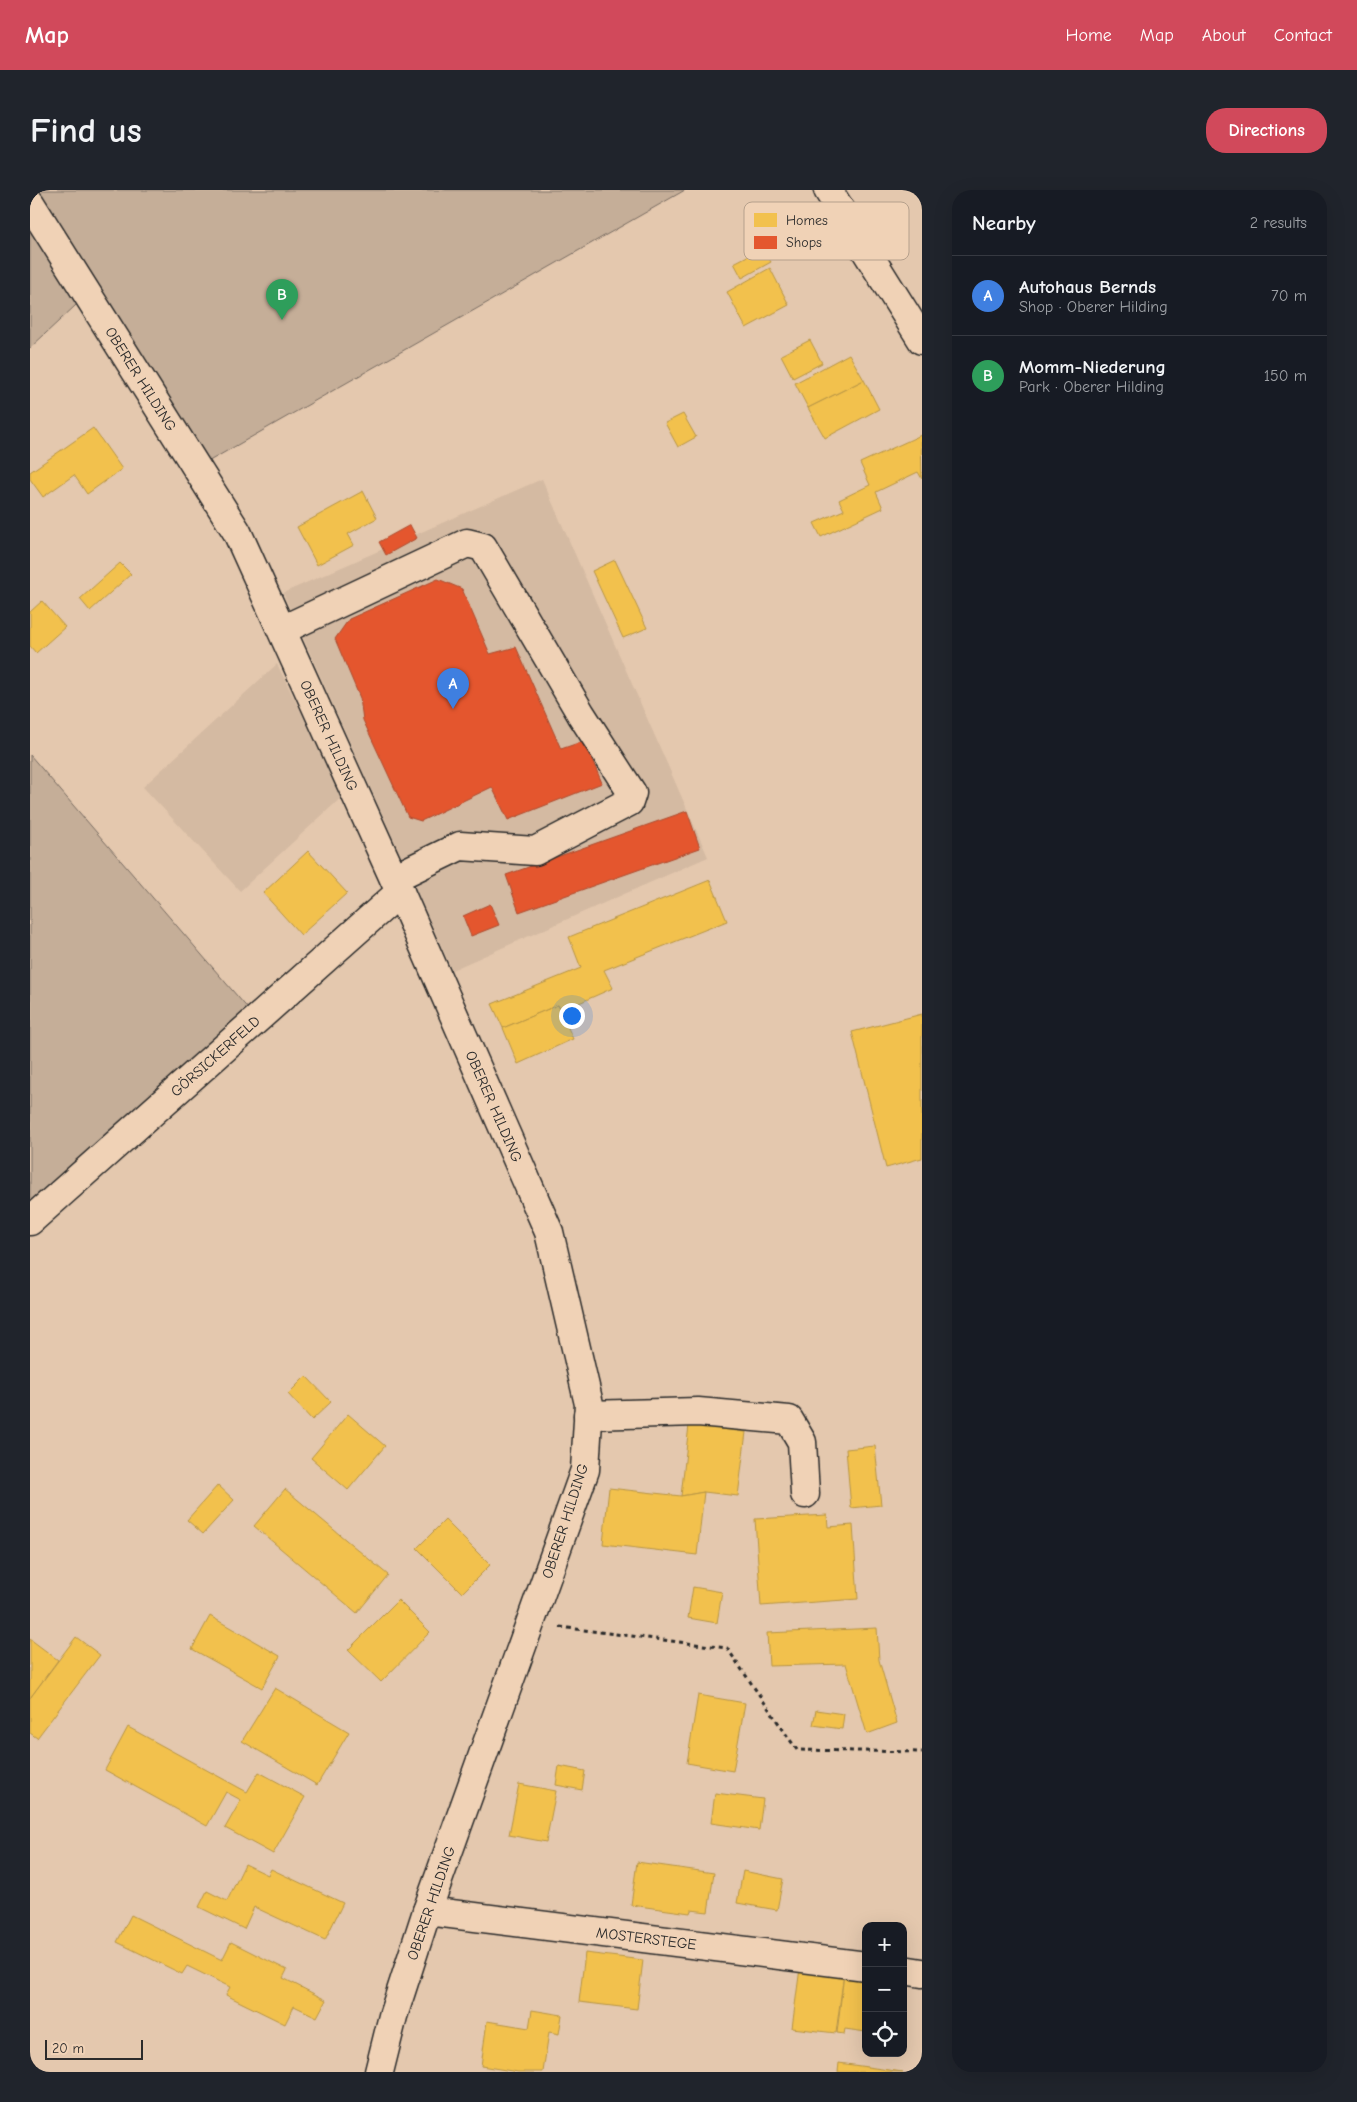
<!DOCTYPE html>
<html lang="en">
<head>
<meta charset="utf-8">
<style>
  :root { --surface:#171b24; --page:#20242c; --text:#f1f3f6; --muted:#9ea1a6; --line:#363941; --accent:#d1495b }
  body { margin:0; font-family:"Comic Neue",sans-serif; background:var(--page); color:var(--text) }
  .controls { position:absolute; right:15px; bottom:15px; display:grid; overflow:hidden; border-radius:10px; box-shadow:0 5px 20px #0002 }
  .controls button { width:45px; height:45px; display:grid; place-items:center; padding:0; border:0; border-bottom:1px solid var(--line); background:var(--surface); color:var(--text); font:25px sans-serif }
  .scale { position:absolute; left:15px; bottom:12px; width:98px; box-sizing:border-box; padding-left:5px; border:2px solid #2b2b2b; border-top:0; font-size:14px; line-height:18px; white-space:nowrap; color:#2b2b2b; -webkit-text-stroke:4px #f0d2b6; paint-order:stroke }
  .you { position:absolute; left:541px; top:825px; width:18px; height:18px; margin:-12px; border:4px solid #fff; border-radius:50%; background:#1a73e8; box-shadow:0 0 0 8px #1a73e833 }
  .badge { display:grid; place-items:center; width:32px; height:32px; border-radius:50%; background:var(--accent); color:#fff; font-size:16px; font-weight:700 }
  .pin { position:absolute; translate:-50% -41px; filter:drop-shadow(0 1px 2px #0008) }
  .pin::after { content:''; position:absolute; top:26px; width:18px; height:15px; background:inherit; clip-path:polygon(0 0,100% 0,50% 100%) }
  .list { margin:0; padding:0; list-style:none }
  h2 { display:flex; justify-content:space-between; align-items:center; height:65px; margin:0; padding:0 20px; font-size:21px }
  h2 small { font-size:16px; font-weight:400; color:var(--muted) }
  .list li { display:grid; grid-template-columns:32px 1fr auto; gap:15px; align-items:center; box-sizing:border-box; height:80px; padding:0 20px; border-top:1px solid var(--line) }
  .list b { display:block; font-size:19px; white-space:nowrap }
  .list p { margin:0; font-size:16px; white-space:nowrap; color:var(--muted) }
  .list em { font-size:16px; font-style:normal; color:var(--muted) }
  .icon { flex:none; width:28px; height:28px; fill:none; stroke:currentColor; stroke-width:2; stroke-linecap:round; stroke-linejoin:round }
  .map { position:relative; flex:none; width:892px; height:1882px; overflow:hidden; border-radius:20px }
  header { display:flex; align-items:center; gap:30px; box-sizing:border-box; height:70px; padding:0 25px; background:var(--accent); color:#fff }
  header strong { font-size:24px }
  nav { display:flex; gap:28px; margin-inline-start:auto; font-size:18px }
  .intro { display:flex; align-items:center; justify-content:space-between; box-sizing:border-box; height:120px; padding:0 30px }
  h1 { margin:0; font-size:35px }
  .button { padding:12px 22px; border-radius:20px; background:var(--accent); color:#fff; font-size:18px; font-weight:700 }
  main { display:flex; gap:30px; padding:0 30px }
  aside { flex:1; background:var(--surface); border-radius:20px; box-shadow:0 5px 20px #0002 }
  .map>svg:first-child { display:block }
  .built { fill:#d4baa2 }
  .green { fill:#c5ae98; stroke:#786c62 }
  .homes { fill:#f2c14e; stroke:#b69444 }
  .shops { fill:#e4572e; stroke:#ac4a2d }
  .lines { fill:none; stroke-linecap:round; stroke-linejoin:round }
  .minor-casing { stroke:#2b2b2b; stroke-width:31 }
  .path { stroke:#2b2b2b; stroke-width:3; stroke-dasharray:4 4; stroke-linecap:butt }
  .minor { stroke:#f0d2b6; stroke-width:28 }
  .labels { text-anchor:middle; stroke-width:5; stroke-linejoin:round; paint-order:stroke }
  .street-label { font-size:15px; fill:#2b2b2b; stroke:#f0d2b6 }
  .key { fill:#f0d2b6; stroke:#b5a08c; stroke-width:1 }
  .key-label { font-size:14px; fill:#2b2b2b }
</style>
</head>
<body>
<header>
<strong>Map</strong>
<nav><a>Home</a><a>Map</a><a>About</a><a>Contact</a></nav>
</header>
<div class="intro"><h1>Find us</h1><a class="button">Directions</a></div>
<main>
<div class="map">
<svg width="892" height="1882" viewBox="0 0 892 1882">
  <rect width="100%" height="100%" fill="#e4c8ae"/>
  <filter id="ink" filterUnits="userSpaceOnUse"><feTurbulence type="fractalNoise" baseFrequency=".02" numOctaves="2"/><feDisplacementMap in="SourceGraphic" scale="10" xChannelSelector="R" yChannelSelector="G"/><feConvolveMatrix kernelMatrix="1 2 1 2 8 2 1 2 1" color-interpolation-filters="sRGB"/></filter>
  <g filter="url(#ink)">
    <g class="built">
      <path d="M512 289 678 667 422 780 253 403Z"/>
      <path d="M247 474 313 606 210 701 113 597Z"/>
    </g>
    <g class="green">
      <path d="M0 0H655L167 278 60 102 0 158Z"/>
      <path d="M0 565 220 821 0 1015Z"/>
    </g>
    <g class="homes">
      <path d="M733 58 741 72 712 88 704 73Z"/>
      <path d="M740 78 759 115 716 138 697 102Z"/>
      <path d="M780 150 792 173 763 188 751 165Z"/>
      <path d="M819 164 834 190 778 218 765 193Z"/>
      <path d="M834 190 849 219 795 248 778 218Z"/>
      <path d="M653 224 666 247 648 257 635 233Z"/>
      <path d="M63 238 92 279 57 304 44 285 13 307 0 289V282Z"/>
      <path d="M891 245 892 289 888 282 846 302 853 318 791 347 784 333 814 320 809 310 840 295 830 273Z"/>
      <path d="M333 301 347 328 318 344 324 355 287 375 267 337Z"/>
      <path d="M585 370 617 438 593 448 562 381Z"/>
      <path d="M90 373 101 384 60 421 50 409Z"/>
      <path d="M12 411 35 437 6 463 0 456V422Z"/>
      <path d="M278 661 317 703 271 745 233 703Z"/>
      <path d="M680 690 697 731 574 780 583 798 531 821 528 815 473 838 462 814 551 778 539 747Z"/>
      <path d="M528 815 543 849 488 874 473 838Z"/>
      <path d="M892 824V968L856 978 822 842Z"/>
      <path d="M276 1186 301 1212 282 1230 258 1204Z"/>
      <path d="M318 1224 355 1256 318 1300 281 1268Z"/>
      <path d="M659 1235 716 1242 708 1306 674 1302 651 1306Z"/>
      <path d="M845 1256 851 1315 821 1318 816 1259Z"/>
      <path d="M188 1295 204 1310 173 1344 157 1330Z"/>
      <path d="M579 1298 651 1306 674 1302 667 1365 573 1354Z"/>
      <path d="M255 1299 358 1385 327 1423 224 1336Z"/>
      <path d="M797 1325 798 1337 823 1335 828 1409 731 1416 725 1329Z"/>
      <path d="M415 1330 460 1375 432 1403 387 1358Z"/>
      <path d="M663 1397 692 1402 687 1433 658 1428Z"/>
      <path d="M368 1410 400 1442 351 1492 318 1460Z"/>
      <path d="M180 1426 250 1466 232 1498 162 1459Z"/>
      <path d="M847 1438 849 1470 867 1533 837 1544 816 1474 739 1476 737 1443Z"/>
      <path d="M46 1447 70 1465 7 1548 0 1543V1508Z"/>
      <path d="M0 1449 28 1470 0 1508Z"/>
      <path d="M245 1498 319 1542 287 1595 212 1551Z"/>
      <path d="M668 1505 715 1513 703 1581 657 1573Z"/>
      <path d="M786 1520 814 1524 812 1539 783 1535Z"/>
      <path d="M98 1537 217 1602 229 1582 275 1607 243 1664 195 1638 211 1610 196 1602 177 1636 75 1580Z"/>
      <path d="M529 1576 555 1581 552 1600 526 1595Z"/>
      <path d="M489 1594 526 1601 516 1652 479 1645Z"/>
      <path d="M685 1603 733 1609 729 1640 681 1633Z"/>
      <path d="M607 1672 684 1683 678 1722 661 1720 660 1723 601 1715Z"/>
      <path d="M215 1674 238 1685 241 1679 313 1713 295 1750 224 1717 214 1739 169 1717 177 1701 197 1711Z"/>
      <path d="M713 1681 753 1689 747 1720 707 1713Z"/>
      <path d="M101 1725 192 1770 201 1752 257 1780 253 1788 296 1810 287 1827 264 1816 255 1834 196 1805 200 1797 157 1776 152 1784 87 1752Z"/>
      <path d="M555 1763 613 1770 607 1819 549 1812Z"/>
      <path d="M770 1778 814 1783 806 1843 762 1838Z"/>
      <path d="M814 1784 836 1786V1842L815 1839 814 1844 807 1843Z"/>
      <path d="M502 1820 532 1825 529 1844 519 1842 513 1882H488L451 1876 457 1831 499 1838Z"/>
      <path d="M809 1873 873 1882H808Z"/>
    </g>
    <g class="shops">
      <path d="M380 335 387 348 356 365 349 352Z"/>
      <path d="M408 389 432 399 460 464 486 457 531 559 554 551 572 593 478 630 462 597 391 631 378 627 333 530 330 508 305 449 319 429Z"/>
      <path d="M657 621 670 658 489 722 476 685Z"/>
      <path d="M460 714 469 735 441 746 433 726Z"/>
    </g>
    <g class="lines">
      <defs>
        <g id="minor">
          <path d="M798 0 892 150"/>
          <path id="s1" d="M0 13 207 342 370 702 519 1042 559 1214 555 1280 397 1721 363 1826 349 1882"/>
          <path d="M252 440 437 353 453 357 551 524 602 603 599 612 505 661 430 656 364 688"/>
          <path id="s2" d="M0 1031 370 702"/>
          <path d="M558 1225 668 1222 759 1230 772 1252 775 1304"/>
          <path id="s3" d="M397 1721 836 1776"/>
          <path d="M873 1780 892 1783"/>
        </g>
      </defs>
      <use href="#minor" class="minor-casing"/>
      <path class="path" d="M530 1437 697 1458 767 1560 892 1562"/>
      <use href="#minor" class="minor"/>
    </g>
  </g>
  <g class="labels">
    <g class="street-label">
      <text dy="5" stroke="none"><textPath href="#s1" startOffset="208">OBERER HILDING</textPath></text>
      <text dy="5" stroke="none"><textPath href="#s1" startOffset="612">OBERER HILDING</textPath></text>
      <text dy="5" stroke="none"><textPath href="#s2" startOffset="248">GÖRSICKERFELD</textPath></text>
      <text dy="5" stroke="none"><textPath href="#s1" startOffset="1018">OBERER HILDING</textPath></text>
      <text transform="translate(535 1331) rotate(-72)" y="5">OBERER HILDING</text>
      <text transform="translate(401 1713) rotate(-71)" y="5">OBERER HILDING</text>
      <text dy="5" stroke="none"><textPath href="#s3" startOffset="221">MOSTERSTEGE</textPath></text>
    </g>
  </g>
  <rect x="714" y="12" width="165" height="58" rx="8" class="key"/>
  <rect x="724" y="23" width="23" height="14" fill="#f2c14e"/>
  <rect x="724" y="46" width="23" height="13" fill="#e4572e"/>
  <g class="key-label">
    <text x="756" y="35">Homes</text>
    <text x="756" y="57">Shops</text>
  </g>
</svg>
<div class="controls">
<button>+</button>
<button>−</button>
<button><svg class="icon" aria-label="locate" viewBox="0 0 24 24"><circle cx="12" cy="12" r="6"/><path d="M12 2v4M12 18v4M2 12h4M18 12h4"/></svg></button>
</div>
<div class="scale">20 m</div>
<div class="you"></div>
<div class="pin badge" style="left:423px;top:519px;background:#3f7fe0">A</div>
<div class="pin badge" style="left:252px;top:130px;background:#2e9e5b">B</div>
</div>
<aside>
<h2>Nearby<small>2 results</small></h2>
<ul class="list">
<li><span class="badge" style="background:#3f7fe0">A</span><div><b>Autohaus Bernds</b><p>Shop · Oberer Hilding</p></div><em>70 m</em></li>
<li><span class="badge" style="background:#2e9e5b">B</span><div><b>Momm-Niederung</b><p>Park · Oberer Hilding</p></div><em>150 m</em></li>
</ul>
</aside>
</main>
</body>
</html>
